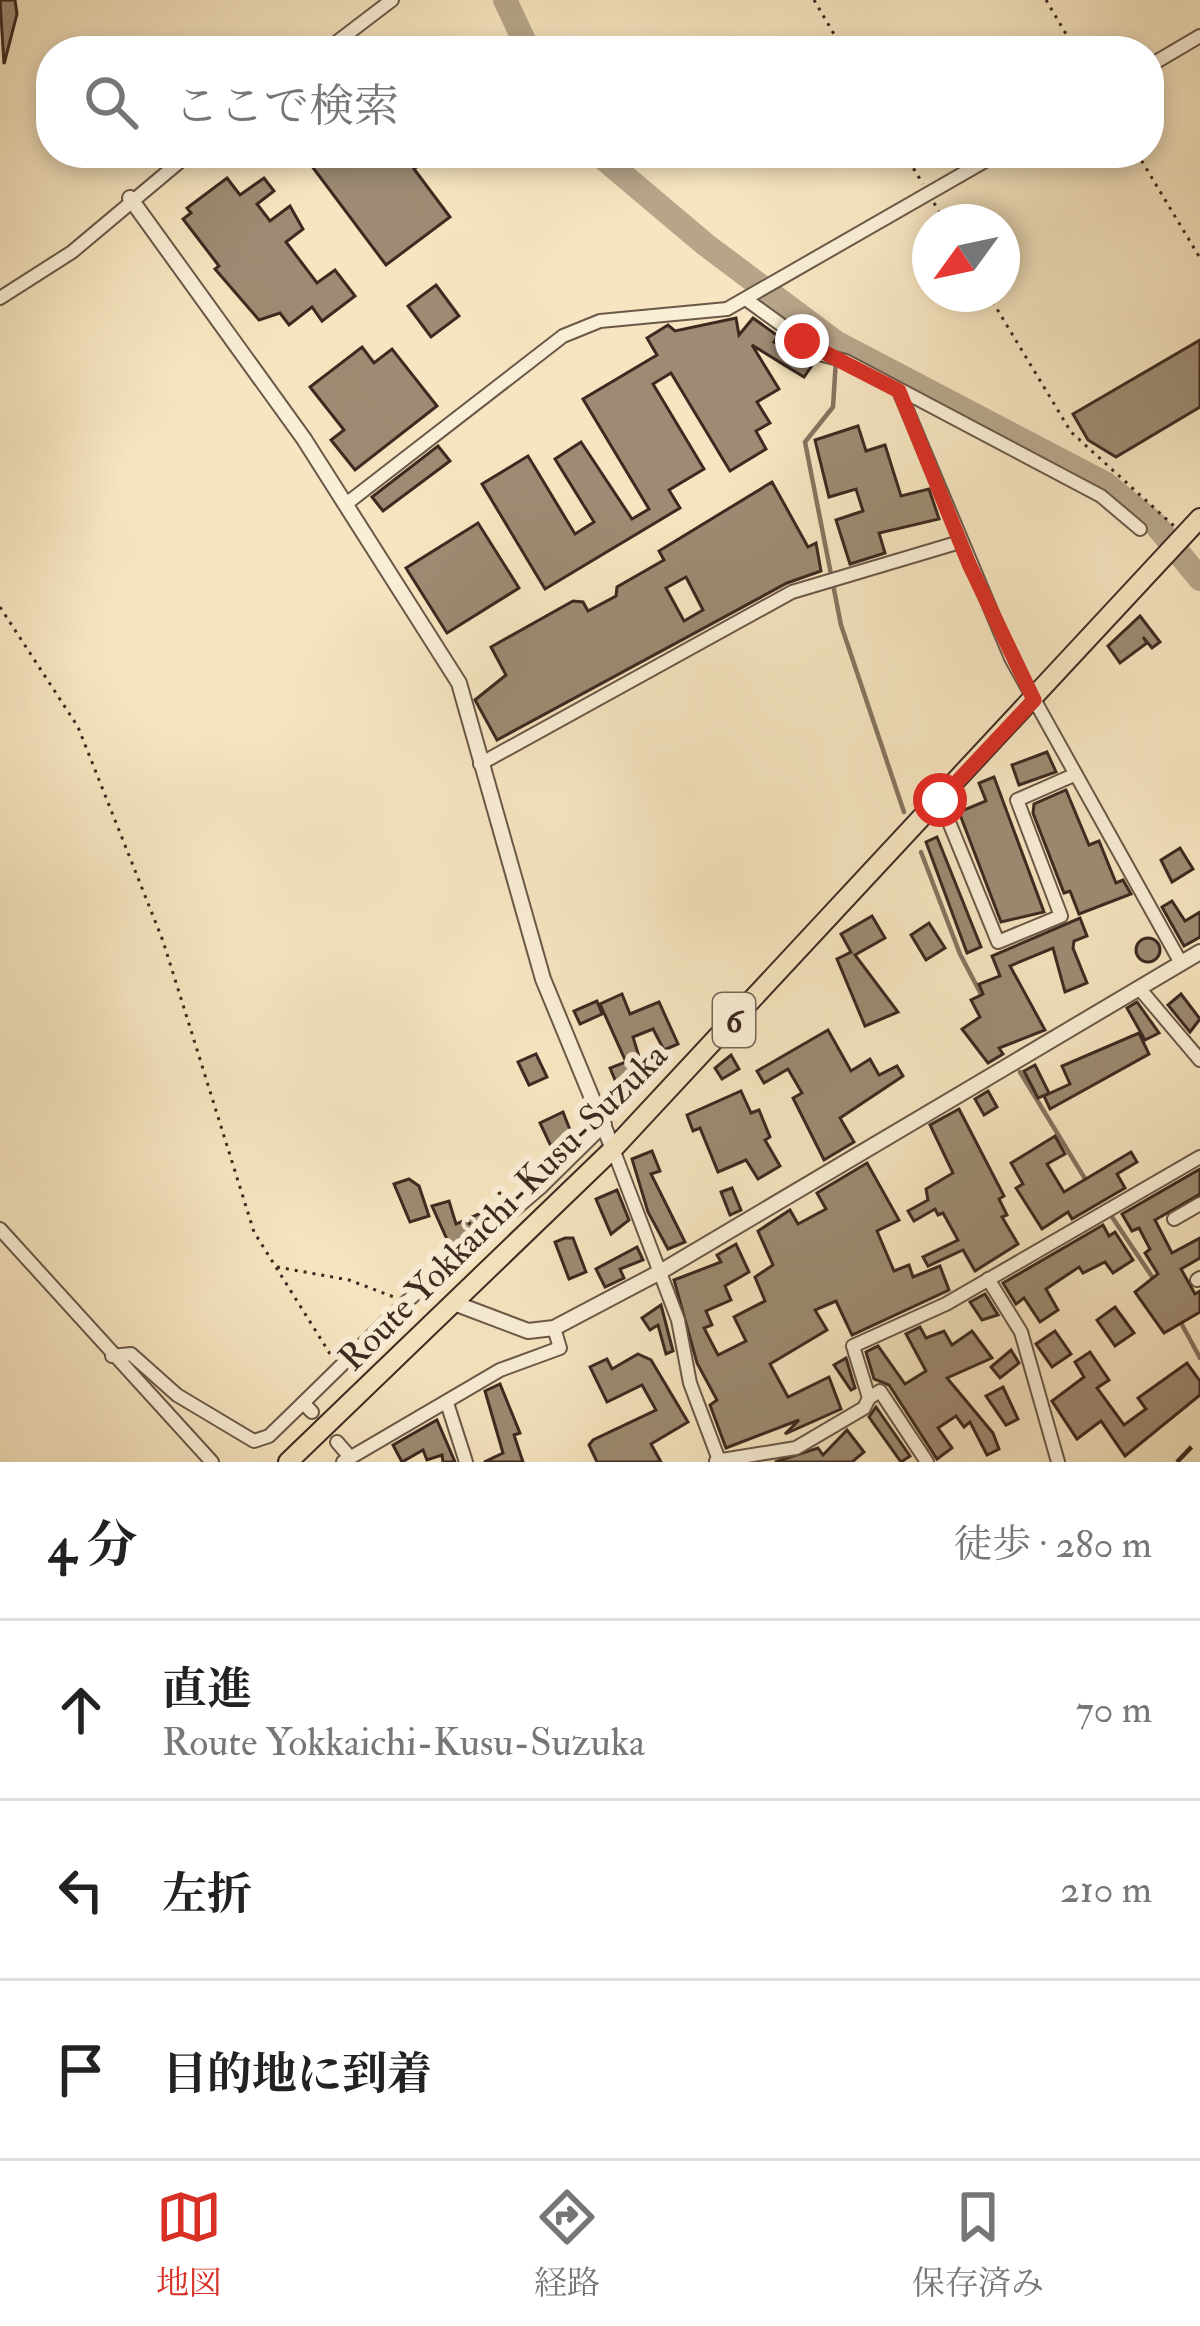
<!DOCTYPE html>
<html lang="ja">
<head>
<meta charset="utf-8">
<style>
  :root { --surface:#fff; --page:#f2f2f2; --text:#222; --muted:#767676; --line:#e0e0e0; --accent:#d93025 }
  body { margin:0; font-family:"IM FELL Double Pica","Noto Serif JP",serif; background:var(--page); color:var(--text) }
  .compass { position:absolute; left:912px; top:204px; width:108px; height:108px; border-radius:50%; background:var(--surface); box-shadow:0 6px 18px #0003; rotate:237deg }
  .stop { position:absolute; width:36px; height:36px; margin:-27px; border:9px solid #d93025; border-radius:50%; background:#fff }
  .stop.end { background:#d93025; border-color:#fff; box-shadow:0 3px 12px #0008 }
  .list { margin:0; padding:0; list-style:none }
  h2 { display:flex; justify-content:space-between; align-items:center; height:156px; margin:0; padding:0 48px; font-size:51px }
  h2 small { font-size:39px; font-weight:400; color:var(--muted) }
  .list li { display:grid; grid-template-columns:78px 1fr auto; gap:36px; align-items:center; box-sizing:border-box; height:180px; padding:0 48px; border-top:3px solid var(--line) }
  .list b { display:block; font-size:45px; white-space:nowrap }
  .list p { margin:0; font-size:39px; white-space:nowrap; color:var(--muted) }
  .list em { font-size:39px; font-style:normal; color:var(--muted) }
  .icon { flex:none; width:66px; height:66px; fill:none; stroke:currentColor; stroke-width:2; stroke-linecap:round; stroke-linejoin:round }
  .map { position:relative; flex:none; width:1200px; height:1462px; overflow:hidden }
  .search { position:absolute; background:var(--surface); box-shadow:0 6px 18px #0003; left:36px; right:36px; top:36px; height:132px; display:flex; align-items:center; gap:30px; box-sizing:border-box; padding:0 42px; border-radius:48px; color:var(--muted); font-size:45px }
  .sheet { height:696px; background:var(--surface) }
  nav { display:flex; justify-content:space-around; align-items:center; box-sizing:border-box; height:168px; border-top:3px solid var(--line); background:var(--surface); font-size:33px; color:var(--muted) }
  nav a { display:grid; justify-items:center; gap:6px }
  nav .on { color:var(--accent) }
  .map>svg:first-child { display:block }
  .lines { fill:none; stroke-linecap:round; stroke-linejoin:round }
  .stream { stroke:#867360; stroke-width:4.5 }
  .river { stroke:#b7a58a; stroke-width:24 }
  .building { fill:#9d8b73; stroke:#3d2920; stroke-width:3; fill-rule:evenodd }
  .minor-casing { stroke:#6b5848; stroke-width:16 }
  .tertiary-casing { stroke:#6b5848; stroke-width:18 }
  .primary-casing { stroke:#3d2920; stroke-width:22 }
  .path { stroke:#3d2920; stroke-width:3; stroke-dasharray:3 6; stroke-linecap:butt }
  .minor { stroke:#f9eed6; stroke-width:12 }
  .tertiary { stroke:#f9eed6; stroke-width:14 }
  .primary { stroke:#f6e5c0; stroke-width:18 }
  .rail { stroke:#3d2920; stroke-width:4.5; stroke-dasharray:21 21; stroke-linecap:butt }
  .route { stroke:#d93025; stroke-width:15 }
  .labels { text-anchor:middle; stroke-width:12; stroke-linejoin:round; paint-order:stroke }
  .shield { fill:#f9eed6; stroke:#756457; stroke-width:3 }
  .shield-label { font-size:33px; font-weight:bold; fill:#3d2920 }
  .street-label { font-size:36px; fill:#3d2920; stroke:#f9eed6 }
</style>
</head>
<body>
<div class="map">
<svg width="1200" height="1462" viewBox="0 0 1200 1462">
  <rect width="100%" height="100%" fill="#f6e5c0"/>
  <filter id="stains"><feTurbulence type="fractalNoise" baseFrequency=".00167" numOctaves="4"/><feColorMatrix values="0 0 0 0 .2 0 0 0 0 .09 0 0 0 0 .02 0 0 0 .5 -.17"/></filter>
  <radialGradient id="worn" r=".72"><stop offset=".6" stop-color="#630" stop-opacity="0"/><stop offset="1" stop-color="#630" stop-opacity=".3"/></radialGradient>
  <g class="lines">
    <g class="stream">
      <path d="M837 343 833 407 805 442 841 625 904 812"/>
      <path d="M921 852 960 954 983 998"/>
      <path d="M1020 1072 1087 1182"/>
      <path d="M1108 1211 1155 1281"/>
      <path d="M1180 1321 1200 1358"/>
    </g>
    <g class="river">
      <path d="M505 0 529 51"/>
      <path d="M597 153 706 245 837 343 1106 484 1155 524 1200 579"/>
    </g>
  </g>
  <g class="building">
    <path d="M0 0H15L17 14 4 64Z"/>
    <path d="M302 153H434L414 169 450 217 386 265Z"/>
    <path d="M227 178 240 195 264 178 274 191 257 204 270 221 290 206 303 229 286 242 317 283 335 270 355 296 322 321 312 307 289 325 280 313 259 320 215 269 219 266 183 219 191 213 187 208Z"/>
    <path d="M436 285 459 316 431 337 408 306Z"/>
    <path d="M736 318 739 335 753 318 778 336 774 342 811 367 804 377 752 345 779 389 757 402 770 423 756 431 766 449 730 471 671 373 653 384 704 469 669 490 680 508 545 589 482 484 528 456 575 534 594 522 555 459 581 442 632 519 649 509 583 399 657 355 647 338 668 325 675 331Z"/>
    <path d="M1200 340V407L1116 457 1088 440 1073 414Z"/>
    <path d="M362 347 374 363 392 349 437 406 355 470 331 440 344 430 310 387Z"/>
    <path d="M858 426 866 451 885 445 901 496 929 489 939 519 879 533 885 553 850 564 836 520 863 511 856 489 829 497 815 440Z"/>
    <path d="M438 446 450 461 383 511 372 497Z"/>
    <path d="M772 482 808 547 816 543 821 571 787 583 497 740 475 700 506 675 491 647 573 601 583 602 588 611 616 596 617 587 664 560 659 551ZM686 577 703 610 684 621 666 588Z"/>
    <path d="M478 523 519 588 447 633 406 568Z"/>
    <path d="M1140 616 1160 642 1152 648 1143 637 1147 643 1120 663 1108 646Z"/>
    <path d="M1047 752 1056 772 1019 785 1012 765Z"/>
    <path d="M994 777 1044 912 1001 922 959 812 986 801 979 783Z"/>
    <path d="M1066 790 1089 845 1099 841 1116 883 1123 880 1131 894 1079 914 1070 891 1064 893 1033 813 1034 804Z"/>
    <path d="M937 837 981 947 967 953 926 842Z"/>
    <path d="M1180 848 1193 869 1172 882 1161 860Z"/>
    <path d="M1172 901 1185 921 1200 912V937L1184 946 1162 907Z"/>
    <path d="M872 916 885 938 855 955 898 1012 865 1026 837 959 851 952 841 934Z"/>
    <path d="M1080 918 1087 936 1074 941 1073 948 1087 983 1065 992 1053 948 1010 966 1045 1030 999 1048 1003 1054 988 1063 962 1029 980 1017 971 1000 983 994 979 984 1000 976 992 956Z"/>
    <path d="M929 923 945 948 926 960 911 935Z"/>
    <circle cx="1148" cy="950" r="12"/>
    <path d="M622 994 630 1014 659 1002 678 1044 664 1050 653 1029 633 1037 647 1083 619 1089 610 1068 626 1062 600 1004Z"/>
    <path d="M1181 994 1200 1019 1190 1032 1168 1005Z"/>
    <path d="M597 1001 602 1014 580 1024 574 1011Z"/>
    <path d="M1137 1002 1159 1033 1145 1040 1127 1008Z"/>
    <path d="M828 1030 851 1071 870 1059 879 1075 897 1066 903 1076 840 1118 854 1142 824 1160 793 1098 802 1093 788 1069 764 1083 757 1071Z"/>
    <path d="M1139 1033 1149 1054 1050 1109 1044 1096 1070 1084 1062 1066Z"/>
    <path d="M536 1054 547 1077 529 1085 518 1062Z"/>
    <path d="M731 1055 739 1069 722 1079 715 1068Z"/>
    <path d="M1035 1065 1049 1093 1038 1098 1024 1071Z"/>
    <path d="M741 1091 751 1113 759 1110 770 1137 765 1140 780 1166 758 1179 746 1160 718 1172 700 1128 693 1131 687 1115Z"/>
    <path d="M988 1091 997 1107 984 1115 975 1099Z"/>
    <path d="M959 1109 1004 1196 999 1199 1007 1215 1002 1217 1018 1244 975 1271 963 1250 928 1266 923 1257 958 1240 943 1213 938 1215 935 1209 914 1221 908 1211 928 1200 926 1189 953 1173 930 1125Z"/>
    <path d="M563 1112 574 1140 556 1157 540 1123Z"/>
    <path d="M1055 1136 1065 1154 1047 1164 1064 1192 1131 1152 1137 1162 1117 1174 1125 1188 1072 1219 1068 1212 1042 1229 1016 1188 1023 1184 1011 1163Z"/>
    <path d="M652 1151 660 1171 651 1174 685 1242 668 1249 648 1212 632 1159Z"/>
    <path d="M867 1163 899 1220 877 1231 894 1271 909 1265 913 1277 940 1266 949 1290 852 1335 836 1301 815 1310 827 1330 770 1364 788 1397 829 1377 841 1409 785 1434 799 1420 726 1448 710 1405 717 1400 697 1363 674 1280 721 1262 717 1255 736 1244 749 1272 725 1286 731 1300 706 1311 712 1325 704 1328 718 1355 746 1341 734 1317 765 1301 755 1277 773 1265 758 1231 790 1210 798 1224 826 1209 817 1193Z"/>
    <path d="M1200 1169V1194L1155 1220 1172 1253 1200 1238V1258L1181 1269 1195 1294 1200 1291V1312L1164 1333 1135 1292 1158 1274 1145 1253 1150 1249 1139 1228 1132 1231 1122 1214Z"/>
    <path d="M409 1179 419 1186 429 1216 410 1222 394 1184Z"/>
    <path d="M732 1188 741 1210 730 1215 721 1192Z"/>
    <path d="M617 1190 629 1220 611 1234 596 1199Z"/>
    <path d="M449 1201 456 1224 490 1209 492 1215 450 1246 432 1206Z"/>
    <path d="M1103 1225 1109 1236 1115 1232 1133 1260 1113 1273 1105 1262 1083 1273 1079 1267 1046 1289 1058 1310 1040 1322 1024 1298 1016 1304 1003 1283Z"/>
    <path d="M565 1238H573L586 1272 569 1279 555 1242Z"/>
    <path d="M637 1247 643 1260 620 1269 624 1278 605 1287 596 1269Z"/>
    <path d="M985 1294 998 1315 982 1320 970 1302Z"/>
    <path d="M661 1305 673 1351 666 1354 658 1325 650 1330 642 1318Z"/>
    <path d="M1115 1307 1134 1333 1115 1346 1097 1320Z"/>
    <path d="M920 1327 926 1338 944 1331 952 1345 972 1331 992 1358 947 1378 993 1433 999 1449 987 1455 970 1422 964 1427 956 1416 938 1428 952 1448 937 1459 889 1385 874 1379 866 1352 878 1346 905 1384 926 1371 906 1334Z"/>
    <path d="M1055 1331 1071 1354 1052 1367 1036 1344Z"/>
    <path d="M1011 1350 1019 1363 1000 1378 991 1367Z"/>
    <path d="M1090 1352 1109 1380 1097 1388 1124 1425 1146 1409 1138 1398 1187 1363 1200 1381V1395L1125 1456 1101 1421 1077 1439 1052 1401 1084 1377 1075 1362Z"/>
    <path d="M638 1354 651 1360 688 1422 651 1444 661 1462H597L589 1445 593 1440 656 1410 642 1385 607 1402 590 1367 607 1359 612 1369Z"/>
    <path d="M846 1358 855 1388 851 1390 834 1365Z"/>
    <path d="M500 1384 520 1433 514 1435 523 1462H484L503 1453 485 1391Z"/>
    <path d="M1003 1387 1018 1419 1006 1425 986 1396Z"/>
    <path d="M876 1407 910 1456 901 1462 869 1417Z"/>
    <path d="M437 1420 455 1462H443L442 1455 427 1460 423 1450 402 1462 393 1445Z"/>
    <path d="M847 1430 864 1452 852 1462H775L818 1448 823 1455Z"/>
  </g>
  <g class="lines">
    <defs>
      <g id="minor">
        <path d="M325 51 392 0"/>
        <path d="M1149 66 1200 36"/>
        <path d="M0 298 72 252 190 153"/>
        <path d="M747 300 823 355 846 361 1101 496 1140 529"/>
        <path d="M899 391 1011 658 1181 963"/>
        <path d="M346 504 563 336 600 321 727 309 999 153"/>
        <path d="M480 764 792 592 960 542"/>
        <path d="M940 800 998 942 1061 916 1017 800 1074 775"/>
        <path d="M1139 988 1200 1060"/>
        <path d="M613 1149 678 1320 690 1383 719 1460"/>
        <path d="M1174 1219 1200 1204"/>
        <path d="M0 1229 212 1462"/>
        <path d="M988 1279 1021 1332 1058 1462"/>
        <path d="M1197 1280 1200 1278"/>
        <path d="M112 1356 131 1354 177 1395 254 1441 269 1436 303 1403 312 1412"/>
        <path d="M303 1403 405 1303 540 1188 605 1124"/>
        <path d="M447 1403 466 1462"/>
        <path d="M337 1442 350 1457"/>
        <path d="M716 1461 796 1448 864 1408 869 1398"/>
        <path d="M343 1462 500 1370 560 1348 554 1328"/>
        <path d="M927 1462 880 1391 869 1398 853 1346 946 1304 1200 1157"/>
      </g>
      <g id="tertiary">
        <path d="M130 198 304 439 459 683 543 979 613 1149"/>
        <path d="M454 1303 528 1331 554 1328 660 1272 1200 952"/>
      </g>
      <path id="primary" d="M288 1462 613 1149 1200 518"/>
    </defs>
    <use href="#minor" class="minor-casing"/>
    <use href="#tertiary" class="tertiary-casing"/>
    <use href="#primary" class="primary-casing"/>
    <g class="path">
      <path d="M814 0 844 51"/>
      <path d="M1046 0 1076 51"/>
      <path d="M904 153 923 184"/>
      <path d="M1137 153 1200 258"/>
      <path d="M934 203 945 222"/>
      <path d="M988 294 1071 432 1174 526"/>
      <path d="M0 607 78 727 163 941 254 1232 332 1357"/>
      <path d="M277 1267 349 1280 394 1297"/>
    </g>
    <use href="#minor" class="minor"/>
    <use href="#tertiary" class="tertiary"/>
    <use href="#primary" class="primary"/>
    <path class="rail" d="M1177 1462 1200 1438"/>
  </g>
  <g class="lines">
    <path class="route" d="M802 341 899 391 969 564 1034 700 940 800"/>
  </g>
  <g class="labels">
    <rect class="shield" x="713" y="993" width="42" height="54" rx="9"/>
    <g class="shield-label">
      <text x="734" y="1032">6</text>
    </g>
    <g class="street-label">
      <text transform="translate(502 1206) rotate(-45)" y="13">Route Yokkaichi-Kusu-Suzuka</text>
    </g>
  </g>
  <rect width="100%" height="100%" filter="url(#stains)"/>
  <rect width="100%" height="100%" fill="url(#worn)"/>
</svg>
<svg class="compass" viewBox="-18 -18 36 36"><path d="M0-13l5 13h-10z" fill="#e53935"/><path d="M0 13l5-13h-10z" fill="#767676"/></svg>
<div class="stop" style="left:940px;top:800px"></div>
<div class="stop end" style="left:802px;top:341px"></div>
<div class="search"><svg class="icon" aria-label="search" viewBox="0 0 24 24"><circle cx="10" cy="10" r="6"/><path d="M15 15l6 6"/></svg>ここで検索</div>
</div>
<section class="sheet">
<h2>4 分<small>徒歩 · 280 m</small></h2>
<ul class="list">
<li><svg class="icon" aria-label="ahead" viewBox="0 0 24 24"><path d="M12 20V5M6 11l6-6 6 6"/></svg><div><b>直進</b><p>Route Yokkaichi-Kusu-Suzuka</p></div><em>70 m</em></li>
<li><svg class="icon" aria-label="left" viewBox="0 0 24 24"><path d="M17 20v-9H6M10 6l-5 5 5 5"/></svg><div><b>左折</b></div><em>210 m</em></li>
<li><svg class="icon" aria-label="arrive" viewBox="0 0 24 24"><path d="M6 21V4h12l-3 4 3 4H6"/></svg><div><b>目的地に到着</b></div></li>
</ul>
</section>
<nav>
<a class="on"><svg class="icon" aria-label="map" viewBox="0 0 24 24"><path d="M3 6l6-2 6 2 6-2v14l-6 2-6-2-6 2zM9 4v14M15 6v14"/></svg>地図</a>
<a><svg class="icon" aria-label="directions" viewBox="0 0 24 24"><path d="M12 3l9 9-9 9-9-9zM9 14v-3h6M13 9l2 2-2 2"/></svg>経路</a>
<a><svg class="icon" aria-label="saved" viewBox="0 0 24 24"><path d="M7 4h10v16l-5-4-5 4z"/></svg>保存済み</a>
</nav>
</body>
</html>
